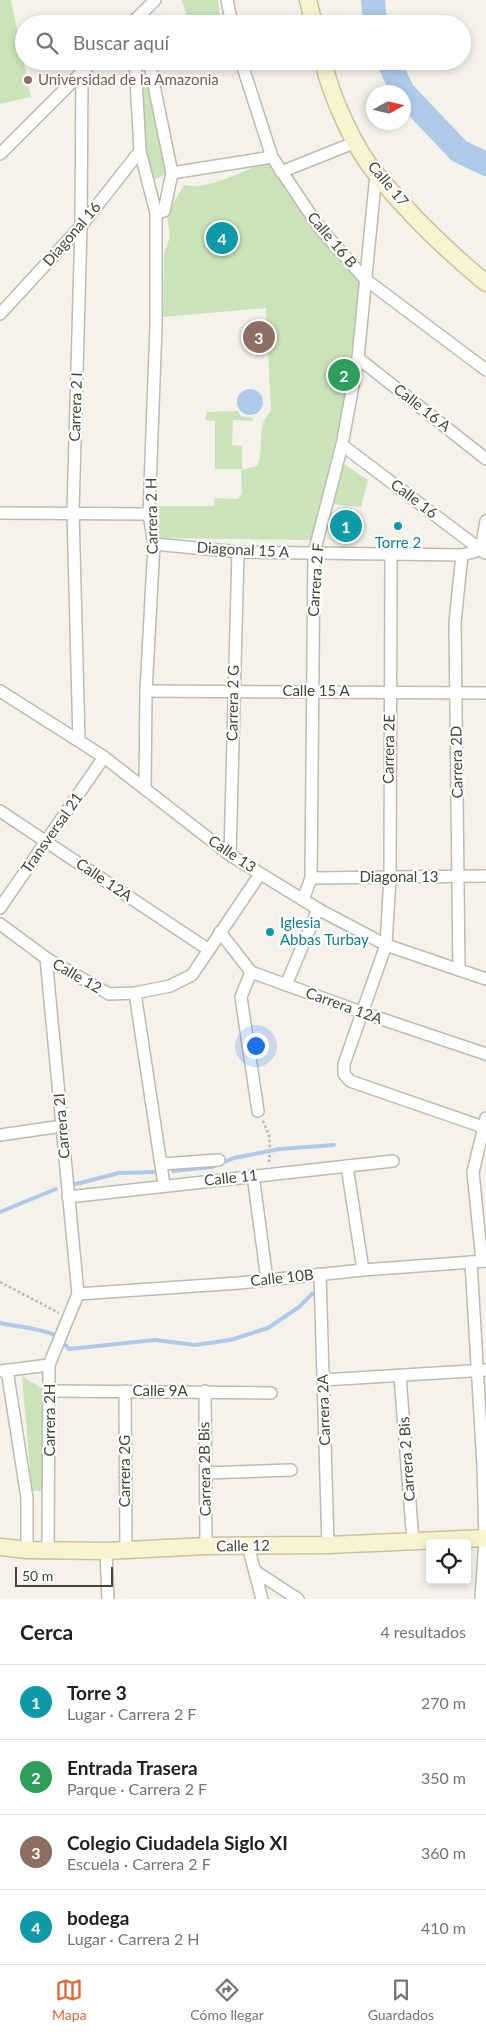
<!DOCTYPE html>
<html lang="es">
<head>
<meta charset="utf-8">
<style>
  :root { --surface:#fff; --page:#f2f2f2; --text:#202124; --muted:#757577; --line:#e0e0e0; --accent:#e16535 }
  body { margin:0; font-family:Lato,sans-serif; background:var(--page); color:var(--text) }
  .controls { position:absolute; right:15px; bottom:15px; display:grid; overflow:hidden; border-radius:5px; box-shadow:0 2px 8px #0003 }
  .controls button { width:45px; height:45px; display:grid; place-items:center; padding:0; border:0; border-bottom:1px solid var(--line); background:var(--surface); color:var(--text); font:25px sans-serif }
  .compass { position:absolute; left:366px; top:85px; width:45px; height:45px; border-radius:50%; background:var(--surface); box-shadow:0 2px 8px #0003; rotate:82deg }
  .scale { position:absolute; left:15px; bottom:12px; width:98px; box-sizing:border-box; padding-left:5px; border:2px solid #47443a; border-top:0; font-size:14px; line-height:18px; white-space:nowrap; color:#47443a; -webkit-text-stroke:4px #fff; paint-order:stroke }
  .you { position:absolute; left:255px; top:1045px; width:18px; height:18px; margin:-12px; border:4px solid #fff; border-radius:50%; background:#1a73e8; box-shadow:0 0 0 8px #1a73e833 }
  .badge { display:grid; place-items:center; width:32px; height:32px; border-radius:50%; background:var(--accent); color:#fff; font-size:16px; font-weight:700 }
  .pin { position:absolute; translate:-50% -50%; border:2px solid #fff; box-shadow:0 1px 5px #0006 }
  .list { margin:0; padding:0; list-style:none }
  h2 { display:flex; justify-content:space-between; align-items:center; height:65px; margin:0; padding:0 20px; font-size:21px }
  h2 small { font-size:16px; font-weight:400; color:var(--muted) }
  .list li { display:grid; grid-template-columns:32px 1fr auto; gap:15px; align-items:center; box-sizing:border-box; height:75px; padding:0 20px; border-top:1px solid var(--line) }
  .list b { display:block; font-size:19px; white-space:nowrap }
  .list p { margin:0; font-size:16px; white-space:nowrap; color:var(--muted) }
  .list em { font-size:16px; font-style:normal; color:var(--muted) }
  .icon { flex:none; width:28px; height:28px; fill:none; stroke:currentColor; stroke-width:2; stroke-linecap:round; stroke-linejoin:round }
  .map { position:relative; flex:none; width:486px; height:1599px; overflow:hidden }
  .search { position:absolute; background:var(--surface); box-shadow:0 2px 8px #0003; left:15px; right:15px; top:15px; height:55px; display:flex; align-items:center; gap:12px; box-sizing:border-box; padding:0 18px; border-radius:28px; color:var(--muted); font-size:19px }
  .sheet { height:365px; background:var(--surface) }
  nav { display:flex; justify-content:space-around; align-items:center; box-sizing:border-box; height:70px; border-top:1px solid var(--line); background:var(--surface); font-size:14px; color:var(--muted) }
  nav a { display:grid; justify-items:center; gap:2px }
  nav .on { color:var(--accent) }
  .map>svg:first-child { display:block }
  .green { fill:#cbe3b9 }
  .water { fill:#afcae9 }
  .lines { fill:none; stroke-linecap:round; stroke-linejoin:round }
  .stream { stroke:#afcae9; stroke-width:4 }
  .river { stroke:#afcae9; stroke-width:24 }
  .street-casing { stroke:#bebbaf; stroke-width:14 }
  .secondary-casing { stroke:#c8c39c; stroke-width:19 }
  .path { stroke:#beb8a2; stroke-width:2.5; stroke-dasharray:2.5 2.5; stroke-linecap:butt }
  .street { stroke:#fff; stroke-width:11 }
  .secondary { stroke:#f9f4d0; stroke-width:16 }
  .education-dot { fill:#8d6e63; stroke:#fff; stroke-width:2 }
  .culture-dot { fill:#0f9aa8; stroke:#fff; stroke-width:2 }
  .labels { text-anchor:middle; stroke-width:4.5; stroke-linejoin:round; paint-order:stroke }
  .education-label { font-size:15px; fill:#785e54; stroke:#fff; text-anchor:start }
  .street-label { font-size:15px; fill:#47443a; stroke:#fff }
  .culture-label { font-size:15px; fill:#0d838f; stroke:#fff }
</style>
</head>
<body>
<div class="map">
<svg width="486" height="1599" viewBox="0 0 486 1599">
  <rect width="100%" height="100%" fill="#f4f2eb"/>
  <g class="green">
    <path d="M0 0H11L31 97 0 104Z"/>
    <path d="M182 0H218L220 18 201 24H189Z"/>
    <path d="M138 61H145L169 172 152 181 145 153Z"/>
    <path d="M270 160 315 231 361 282 353 357 315 540 159 538V506H214L215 498 238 499 242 494 241 469H215V421L205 420 207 412 238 411 241 416 253 418V421L233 420 232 445 242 446V470L257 466C266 447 254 428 271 411L266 308 163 317 164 254 170 237 167 214 184 185C208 191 247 169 270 160Z"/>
    <path d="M342 463 368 480 361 507 333 504Z"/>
    <path d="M22 1376 46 1391 47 1491H32Z"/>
  </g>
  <circle class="water" cx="250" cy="402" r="13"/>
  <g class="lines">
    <g class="stream">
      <path d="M173 1171 212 1167 234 1158 280 1149 334 1145"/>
      <path d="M72 1185 119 1173 156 1172"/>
      <path d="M0 1212 56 1189"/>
      <path d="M0 1323C18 1327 41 1328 57 1336"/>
      <path d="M61 1340 69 1349 155 1340 195 1345 230 1340 268 1328 299 1307 312 1294 319 1292"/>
    </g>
    <g class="river">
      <path d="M373 0 375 24"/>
      <path d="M388 61 403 92"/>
      <path d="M404 93 459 151 486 164"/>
    </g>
    <defs>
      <g id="street">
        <path d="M227 0 232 24"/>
        <path d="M131 24 155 0"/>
        <path d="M135 61 140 151 156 213V326L149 514 154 544 146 691 145 789"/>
        <path d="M149 61 172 173 164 211 156 213"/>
        <path d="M241 61 272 157 319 227 365 279 486 370"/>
        <path d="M0 154 93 61"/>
        <path d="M281 172 356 142"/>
        <path d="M172 173 272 157"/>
        <path d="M0 314 81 226 140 151"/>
        <path d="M358 358 486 459"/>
        <path d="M342 445 485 553"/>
        <path d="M0 513 149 514"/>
        <path d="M154 544 238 552 462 555 481 550 486 521"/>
        <path d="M391 553 390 877 386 945 344 1064V1074L350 1081 486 1128"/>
        <path d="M0 691 104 757 230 855 318 909 386 945 486 979"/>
        <path d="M146 691 486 693"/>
        <path d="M79 741 73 512 81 226 82 73"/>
        <path d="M0 811 209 950"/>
        <path d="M230 855 238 552"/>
        <path d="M311 878 486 876"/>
        <path d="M303 900 311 878 314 553 342 445 358 358 376 174"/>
        <path d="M0 908 104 757"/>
        <path d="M0 924 46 958 109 994 135 993 170 986 192 975 260 874"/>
        <path d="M220 932 251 972 361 1012 486 1054"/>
        <path d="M46 958 78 1294"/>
        <path d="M459 970 455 622 462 555"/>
        <path d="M251 972 241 997 258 1111"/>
        <path d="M286 985 318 909"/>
        <path d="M135 993 164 1185"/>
        <path d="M0 1135 62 1126"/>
        <path d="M161 1164 219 1160"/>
        <path d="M347 1166 363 1270"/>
        <path d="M253 1175 267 1280"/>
        <path d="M68 1197 393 1161"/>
        <path d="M482 1261 473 1172 486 1118"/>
        <path d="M471 1262 483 1466 485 1538 481 1599"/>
        <path d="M320 1274 328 1545"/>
        <path d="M78 1294 239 1283 363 1270 486 1261"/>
        <path d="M7 1370 27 1498V1550"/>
        <path d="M2 1371 49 1365"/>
        <path d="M400 1377 413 1541"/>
        <path d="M323 1380 486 1370"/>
        <path d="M50 1391 271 1393"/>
        <path d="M125 1391 126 1550"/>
        <path d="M205 1391 206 1546"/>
        <path d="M206 1473 291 1470"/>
        <path d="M248 1546 262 1599"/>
        <path d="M48 1551 49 1365 78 1294"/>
        <path d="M106 1551 108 1599"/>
        <path d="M255 1571 298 1599"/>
      </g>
      <g id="secondary">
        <path d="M308 0 314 24"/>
        <path d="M323 61C331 96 354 148 377 175 409 214 447 251 486 283"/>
        <path d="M0 1547 27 1550 106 1551 206 1546 328 1545 486 1538"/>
      </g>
    </defs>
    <use href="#street" class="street-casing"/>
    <use href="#secondary" class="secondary-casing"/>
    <g class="path">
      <path d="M263 1121 269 1135 270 1150"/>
      <path d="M269 1162 270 1152"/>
      <path d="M0 1282 59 1313"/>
    </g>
    <use href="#street" class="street"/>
    <use href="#secondary" class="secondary"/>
  </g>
  <circle class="education-dot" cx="28" cy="80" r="5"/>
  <g class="culture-dot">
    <circle cx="398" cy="526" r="5"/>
    <circle cx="270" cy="932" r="5"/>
  </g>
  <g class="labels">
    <g class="education-label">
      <text x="38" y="85">Universidad de la Amazonia</text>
    </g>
    <g class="street-label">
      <text transform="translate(388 184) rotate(50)" y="5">Calle 17</text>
      <text transform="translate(72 234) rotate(-49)" y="5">Diagonal 16</text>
      <text transform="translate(332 240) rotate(50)" y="5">Calle 16 B</text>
      <text transform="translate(76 407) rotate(-88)" y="5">Carrera 2 I</text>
      <text transform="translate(422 408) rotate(38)" y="5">Calle 16 A</text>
      <text transform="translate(414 499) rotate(37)" y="5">Calle 16</text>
      <text transform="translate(152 516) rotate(-91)" y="5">Carrera 2 H</text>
      <text transform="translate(243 550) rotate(3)" y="5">Diagonal 15 A</text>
      <text transform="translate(316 580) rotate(-86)" y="5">Carrera 2 F</text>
      <text x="316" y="696">Calle 15 A</text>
      <text transform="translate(233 703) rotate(-89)" y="5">Carrera 2 G</text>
      <text transform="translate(389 749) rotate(-89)" y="5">Carrera 2E</text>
      <text transform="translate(457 762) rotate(-91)" y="5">Carrera 2D</text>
      <text transform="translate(52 833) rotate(-55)" y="5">Transversal 21</text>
      <text transform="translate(232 854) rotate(34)" y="5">Calle 13</text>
      <text x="399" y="882">Diagonal 13</text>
      <text transform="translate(104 880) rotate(34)" y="5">Calle 12A</text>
      <text transform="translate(77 976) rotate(30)" y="5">Calle 12</text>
      <text transform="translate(344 1006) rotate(20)" y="5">Carrera 12A</text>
      <text transform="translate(62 1126) rotate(-95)" y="5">Carrera 2I</text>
      <text transform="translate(231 1178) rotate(-6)" y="5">Calle 11</text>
      <text transform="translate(282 1278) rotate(-6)" y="5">Calle 10B</text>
      <text x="160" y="1396">Calle 9A</text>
      <text transform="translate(324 1410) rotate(-92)" y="5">Carrera 2A</text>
      <text transform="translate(50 1420) rotate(-90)" y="5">Carrera 2H</text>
      <text transform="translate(407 1459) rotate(-94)" y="5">Carrera 2 Bis</text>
      <text transform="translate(205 1469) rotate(-91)" y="5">Carrera 2B Bis</text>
      <text transform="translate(125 1471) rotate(-90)" y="5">Carrera 2G</text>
      <text transform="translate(243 1546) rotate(-1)" y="5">Calle 12</text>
    </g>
    <g class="culture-label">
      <text x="398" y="548">Torre 2</text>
      <text x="280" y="928" text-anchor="start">Iglesia<tspan x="280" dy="17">Abbas Turbay</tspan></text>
    </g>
  </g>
</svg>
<div class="controls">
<button><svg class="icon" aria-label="locate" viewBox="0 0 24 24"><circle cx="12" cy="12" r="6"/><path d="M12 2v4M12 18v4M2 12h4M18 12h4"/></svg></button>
</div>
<svg class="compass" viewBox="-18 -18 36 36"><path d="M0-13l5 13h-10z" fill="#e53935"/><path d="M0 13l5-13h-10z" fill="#757577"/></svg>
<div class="scale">50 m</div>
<div class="you"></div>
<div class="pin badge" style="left:346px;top:526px;background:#0f9aa8">1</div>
<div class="pin badge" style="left:344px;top:375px;background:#2e9e5b">2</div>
<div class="pin badge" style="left:259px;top:337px;background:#8d6e63">3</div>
<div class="pin badge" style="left:222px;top:238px;background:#0f9aa8">4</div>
<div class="search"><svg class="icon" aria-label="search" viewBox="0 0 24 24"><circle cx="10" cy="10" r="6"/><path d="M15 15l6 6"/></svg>Buscar aquí</div>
</div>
<section class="sheet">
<h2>Cerca<small>4 resultados</small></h2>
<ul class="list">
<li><span class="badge" style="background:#0f9aa8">1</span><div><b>Torre 3</b><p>Lugar · Carrera 2 F</p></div><em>270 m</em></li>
<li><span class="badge" style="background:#2e9e5b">2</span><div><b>Entrada Trasera</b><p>Parque · Carrera 2 F</p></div><em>350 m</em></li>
<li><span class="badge" style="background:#8d6e63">3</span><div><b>Colegio Ciudadela Siglo XI</b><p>Escuela · Carrera 2 F</p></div><em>360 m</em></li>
<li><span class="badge" style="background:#0f9aa8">4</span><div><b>bodega</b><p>Lugar · Carrera 2 H</p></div><em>410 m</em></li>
</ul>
</section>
<nav>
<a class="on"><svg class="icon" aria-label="map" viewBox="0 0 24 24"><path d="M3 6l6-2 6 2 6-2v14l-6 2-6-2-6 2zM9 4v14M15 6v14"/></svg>Mapa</a>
<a><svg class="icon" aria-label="directions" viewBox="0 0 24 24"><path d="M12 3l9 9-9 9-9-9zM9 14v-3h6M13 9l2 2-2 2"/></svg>Cómo llegar</a>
<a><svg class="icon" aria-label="saved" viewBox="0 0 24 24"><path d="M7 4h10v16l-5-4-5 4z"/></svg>Guardados</a>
</nav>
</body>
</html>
